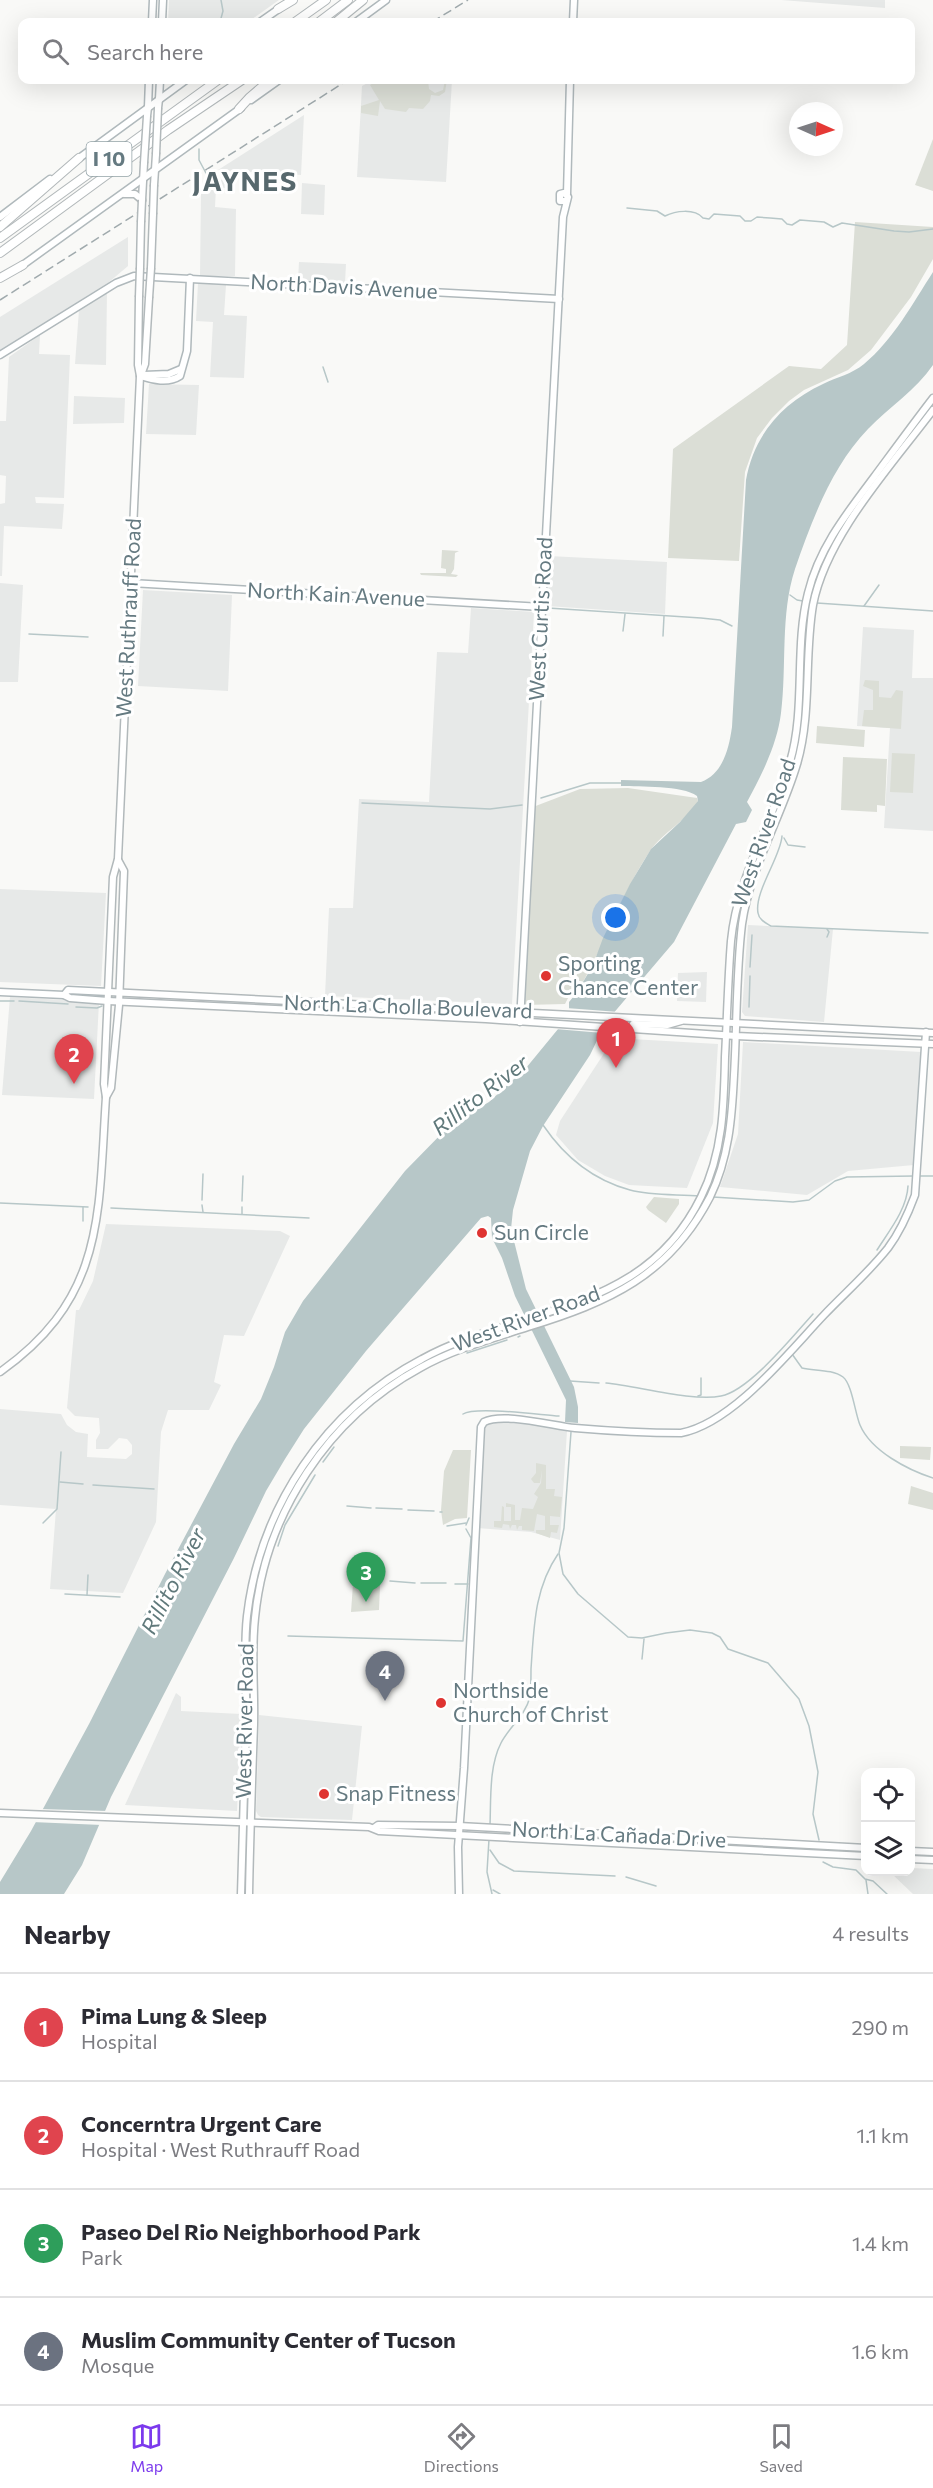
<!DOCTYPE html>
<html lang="en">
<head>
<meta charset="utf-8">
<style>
  :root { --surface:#fff; --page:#f2f2f3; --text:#2b2b33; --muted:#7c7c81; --line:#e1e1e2; --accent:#7c3aed }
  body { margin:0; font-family:Commissioner,sans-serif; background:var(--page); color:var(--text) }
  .controls { position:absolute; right:18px; bottom:18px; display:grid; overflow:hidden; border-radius:12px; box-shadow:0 6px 24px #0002 }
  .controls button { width:54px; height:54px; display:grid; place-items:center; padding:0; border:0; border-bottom:2px solid var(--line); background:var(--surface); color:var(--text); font:30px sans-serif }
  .compass { position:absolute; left:789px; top:102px; width:54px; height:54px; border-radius:50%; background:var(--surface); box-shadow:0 6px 24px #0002; rotate:93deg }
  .you { position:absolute; left:616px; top:918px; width:21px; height:21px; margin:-15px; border:4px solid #fff; border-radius:50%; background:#1a73e8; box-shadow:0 0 0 9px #1a73e833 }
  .badge { display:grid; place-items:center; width:39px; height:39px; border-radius:50%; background:var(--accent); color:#fff; font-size:20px; font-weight:700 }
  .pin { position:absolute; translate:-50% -50px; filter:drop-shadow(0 2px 3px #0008) }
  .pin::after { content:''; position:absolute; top:32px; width:21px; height:18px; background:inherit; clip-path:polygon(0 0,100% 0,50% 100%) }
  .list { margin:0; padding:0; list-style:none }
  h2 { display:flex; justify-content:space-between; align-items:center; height:78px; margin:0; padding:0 24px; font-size:26px }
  h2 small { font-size:20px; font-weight:400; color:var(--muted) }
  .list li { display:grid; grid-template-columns:39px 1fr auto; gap:18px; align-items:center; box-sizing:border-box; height:108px; padding:0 24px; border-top:2px solid var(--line) }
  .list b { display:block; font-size:22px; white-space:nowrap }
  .list p { margin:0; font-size:20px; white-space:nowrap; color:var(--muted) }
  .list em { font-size:20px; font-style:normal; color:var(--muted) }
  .icon { flex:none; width:33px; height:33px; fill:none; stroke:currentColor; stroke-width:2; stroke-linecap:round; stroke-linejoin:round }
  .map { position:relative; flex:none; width:933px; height:1894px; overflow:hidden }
  .search { position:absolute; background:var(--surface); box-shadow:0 6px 24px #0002; left:18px; right:18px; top:18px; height:66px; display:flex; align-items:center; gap:15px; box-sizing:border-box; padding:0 21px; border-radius:12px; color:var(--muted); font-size:22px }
  .sheet { height:510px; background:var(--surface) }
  nav { display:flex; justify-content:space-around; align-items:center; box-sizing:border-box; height:84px; border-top:2px solid var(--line); background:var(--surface); font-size:16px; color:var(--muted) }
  nav a { display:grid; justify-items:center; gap:3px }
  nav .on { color:var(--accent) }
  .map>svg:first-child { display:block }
  .built { fill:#e7e9e8 }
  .green { fill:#dbded6 }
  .water { fill:#b7c7c8 }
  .pier { fill:#f9f9f7 }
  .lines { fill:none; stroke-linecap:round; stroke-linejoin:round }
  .stream { stroke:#b7c7c8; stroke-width:1.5 }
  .secondary-casing { stroke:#b0b9bc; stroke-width:9 }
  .primary-casing { stroke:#b2b9bb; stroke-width:9 }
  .highway-casing { stroke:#b2b8ba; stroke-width:10 }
  .secondary { stroke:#fff; stroke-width:6 }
  .primary { stroke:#fff; stroke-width:6 }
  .highway { stroke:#fff; stroke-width:8 }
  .rail { stroke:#a0aaad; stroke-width:1.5; stroke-dasharray:9 4.5; stroke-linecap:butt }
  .primary-bridge-casing { stroke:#b2b9bb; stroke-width:9; stroke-linecap:butt }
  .primary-bridge { stroke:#fff; stroke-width:6 }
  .poi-dot { fill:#df3431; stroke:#fff; stroke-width:2 }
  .labels { text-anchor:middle; stroke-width:6; stroke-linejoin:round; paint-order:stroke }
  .shield { fill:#fff; stroke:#93a2a7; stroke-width:1.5 }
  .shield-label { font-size:20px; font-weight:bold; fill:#657a81 }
  .street-label { font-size:21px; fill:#657a81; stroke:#fff }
  .poi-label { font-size:21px; fill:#657a81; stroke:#fff; text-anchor:start }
  .water-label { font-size:22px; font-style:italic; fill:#60797b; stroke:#fff }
  .district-label { font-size:27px; font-weight:bold; letter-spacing:1.5px; fill:#57686d; stroke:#fff }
</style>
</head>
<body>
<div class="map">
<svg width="933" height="1894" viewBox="0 0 933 1894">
  <rect width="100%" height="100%" fill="#f9f9f7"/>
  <g class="built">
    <path d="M169 0H279L248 22H168Z"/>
    <path d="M781 0H885V8Z"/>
    <path d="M373 80H452L446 182 357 177 362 86Z"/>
    <path d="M304 115 301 175 218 170Z"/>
    <path d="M224 179 225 188H216L215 207 236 209 235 276H200L201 194 217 181Z"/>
    <path d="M302 183 325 185 324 215 301 214Z"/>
    <path d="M128 237V266L109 282 0 351V317Z"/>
    <path d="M299 262 346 264 345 283 298 280Z"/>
    <path d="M198 283 226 285 224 315 247 316 244 378 210 377 213 322 196 321Z"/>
    <path d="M107 292 106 365 75 364 79 310Z"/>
    <path d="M40 335 39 354 70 355 64 498 35 497 36 503 64 504 62 529 4 526 2 576H0V504L5 503 6 476 0 475V421H6L9 357Z"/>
    <path d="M149 384 199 385 196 435 146 434Z"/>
    <path d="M74 396 125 398 124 423 73 424Z"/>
    <path d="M549 556 667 562 665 614 547 606Z"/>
    <path d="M0 583 23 585 18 682H0Z"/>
    <path d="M143 590 232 595 228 691 138 686Z"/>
    <path d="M471 608 534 612 512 1004 325 996 329 908H353L359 799 429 802 437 652 468 653Z"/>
    <path d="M863 627 914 630 912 678H933V831L884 828 890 728 857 726Z"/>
    <path d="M0 889 106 893 101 986 0 982Z"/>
    <path d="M748 925 833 929 824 1022 745 1016 742 1012Z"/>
    <path d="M707 972 706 1002 677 1001 678 973Z"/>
    <path d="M10 997 99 1002 94 1099 2 1095Z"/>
    <path d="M614 1038 718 1044 713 1123 687 1188 629 1185 605 1176 578 1160 556 1135 560 1121Z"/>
    <path d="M743 1042 921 1052 914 1165 848 1171 807 1195 720 1187 738 1134Z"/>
    <path d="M106 1224 280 1231 290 1236 244 1336 224 1335 214 1382 221 1385 209 1410H168L161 1432 156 1522 123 1593 50 1589 56 1509 0 1505V1409L61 1414 67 1425 76 1432 88 1434 87 1457 126 1459 132 1454V1445L127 1439 119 1438 108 1449H96V1440L100 1433 99 1418 75 1416 67 1408 76 1310H79L93 1281Z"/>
    <path d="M488 1422 533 1424 567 1431 560 1540 531 1532 477 1528 483 1429Z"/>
    <path d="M176 1693 181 1697V1711L241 1714 237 1811 125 1805Z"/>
    <path d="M259 1715 362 1726 352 1820 261 1817 258 1815 256 1811Z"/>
    <path d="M911 1868 933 1869V1894H913L890 1872H910Z"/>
  </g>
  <g class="green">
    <path d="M378 80H428L429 89 435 93 443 90 445 80H447L445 92 439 96 431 95 430 101 423 109 409 108 406 112 385 109 380 101 378 116 361 113V106L379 100 370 85Z"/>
    <path d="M933 139V191L915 185Z"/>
    <path d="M855 222 933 227V259L911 297 871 350 848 370 804 390 789 401 772 418 757 438 745 472 739 561 668 558 673 449 789 366 821 369 847 345Z"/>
    <path d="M442 550 459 551 455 553 454 569 451 574 458 575 456 577 421 575 420 573H446V569L441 568Z"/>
    <path d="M865 680 879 681V697L891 698 896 690 903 691 901 729 862 726 864 710H873V690L863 686Z"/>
    <path d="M817 726 865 730 864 747 816 743Z"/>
    <path d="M892 753 915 754 913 793 890 792Z"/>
    <path d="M843 757 887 759 885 806 877 805V812L841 810Z"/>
    <path d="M628 788 697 798 698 801C687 821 663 832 650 851 621 894 606 943 580 987L572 990 565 1004 524 1005 533 807 580 789Z"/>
    <path d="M654 1197 679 1199V1204L666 1223 648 1210 646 1207Z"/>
    <path d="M900 1446 931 1447 930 1460 900 1458Z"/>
    <path d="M453 1450H471L467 1518 455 1519 443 1525 441 1510 444 1471Z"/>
    <path d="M536 1463 546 1465V1489H555L554 1496 562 1497 560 1517 550 1516V1525H559L557 1533 551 1532 550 1538 536 1533V1530H545V1516L537 1514 534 1531 522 1530V1526H519L517 1530 516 1525H512L510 1529 509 1525 503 1524 502 1528 494 1527V1521H501L502 1506 504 1507V1521H511V1507H506V1503L515 1505V1520H520L522 1508 533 1509 538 1497 534 1494 541 1483 542 1470 540 1483H534L531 1479 536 1473Z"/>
    <path d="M911 1486 933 1493V1510L908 1504Z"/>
    <path d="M353 1584 380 1586 379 1610 351 1612Z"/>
  </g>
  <path class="water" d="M933 272V365C916 390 889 407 868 429 832 466 812 520 795 569 780 615 787 666 781 713 777 745 762 774 747 802L752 810 746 822 736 824 674 942 606 1022 590 1055 543 1126 530 1151 513 1210 511 1229 526 1289 574 1387 578 1407V1423L565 1422 566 1400 515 1296 502 1258 492 1238 491 1218 488 1216 481 1218 366 1351 304 1429 285 1459 266 1491 234 1558 111 1797 82 1865 64 1894H0V1882L31 1831 89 1724 165 1574 234 1444 261 1399 274 1367 285 1332 303 1301 405 1171 450 1125 489 1102 526 1068 563 1023 569 1010V1002L574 996 572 991 580 987 593 965 603 938 630 884 651 849 680 822 698 801 697 796C682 785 640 787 621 786V780L701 782C723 774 729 748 732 727L746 480C754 435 782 403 823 384 837 377 852 374 864 364 893 340 913 303 933 272Z"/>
  <g class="pier">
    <path d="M566 1008 619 1012 603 1033 555 1029Z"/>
    <path d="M39 1809 108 1811 102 1825 32 1822Z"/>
  </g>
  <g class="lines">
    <g class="stream">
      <path d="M220 22 223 11 221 0"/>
      <path d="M199 149V160L207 175"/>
      <path d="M627 208 657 211 665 216C675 211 694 208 703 218L709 219 714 214 740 216 745 221H751L757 217 770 218 782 219 787 224 792 225 800 220 824 222 833 227 842 223 894 231 909 232 933 229"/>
      <path d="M323 367 328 382"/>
      <path d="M790 595 797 600 803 601"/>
      <path d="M817 603 933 611"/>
      <path d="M864 606 879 585"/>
      <path d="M548 608 701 618 720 620 732 626"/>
      <path d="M623 631 625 614"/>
      <path d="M29 634 88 637"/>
      <path d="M663 636 664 616"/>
      <path d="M541 798 590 783H621"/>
      <path d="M362 803 490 809 522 805"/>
      <path d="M782 836C781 856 754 892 758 913 759 920 766 923 771 926L928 933"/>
      <path d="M784 838 788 845 805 847"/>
      <path d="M827 929 829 932 827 937"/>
      <path d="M750 967 752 935"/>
      <path d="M0 1001H14"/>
      <path d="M19 1001 68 1004"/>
      <path d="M76 1007 97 1008 102 1006"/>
      <path d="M749 1007 750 976"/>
      <path d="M543 1125C564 1156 593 1180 630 1190 652 1196 677 1194 700 1196"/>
      <path d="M919 1176H933"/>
      <path d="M713 1197 793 1202 809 1200 835 1181 847 1177 914 1176"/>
      <path d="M202 1200 203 1174"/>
      <path d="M242 1201 243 1176"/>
      <path d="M0 1203 88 1207"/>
      <path d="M202 1205 203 1212"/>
      <path d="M83 1207V1221"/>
      <path d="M242 1207V1214"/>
      <path d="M111 1208 309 1218"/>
      <path d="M877 1250C889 1231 907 1209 908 1186"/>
      <path d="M518 1337 520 1336"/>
      <path d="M467 1353 507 1340"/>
      <path d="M792 1354 802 1368C814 1371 832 1369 843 1377 852 1384 855 1413 860 1425 871 1451 908 1470 933 1478"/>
      <path d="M570 1381 599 1383"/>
      <path d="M606 1383C637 1386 694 1402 721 1396 749 1391 793 1336 813 1314"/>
      <path d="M698 1396 701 1395V1378"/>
      <path d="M463 1414C475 1406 541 1415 559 1416"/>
      <path d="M571 1432 564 1528 559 1553 563 1574 578 1594 628 1637 642 1638 666 1633 690 1630 712 1633 720 1637 728 1649 768 1663 799 1699 809 1726 818 1772 813 1814 819 1840"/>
      <path d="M323 1462 334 1447"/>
      <path d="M60 1482 83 1484"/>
      <path d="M93 1485 154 1489"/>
      <path d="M347 1506 371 1508"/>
      <path d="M376 1508 402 1509"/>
      <path d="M408 1510 434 1511"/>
      <path d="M440 1512H442"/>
      <path d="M43 1523 57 1509 61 1452"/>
      <path d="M466 1525 469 1518"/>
      <path d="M447 1526 466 1523"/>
      <path d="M278 1546 285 1525 315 1475"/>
      <path d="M390 1581 415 1583"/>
      <path d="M421 1583H446"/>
      <path d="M455 1584H468"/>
      <path d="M65 1594 120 1597"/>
      <path d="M87 1595 88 1575"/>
      <path d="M288 1636 463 1641 471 1538 466 1529"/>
      <path d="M642 1659 644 1639"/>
      <path d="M490 1825C491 1799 489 1766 501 1743 510 1726 525 1716 530 1697 531 1688 531 1678 531 1669 534 1628 534 1589 558 1554"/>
      <path d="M489 1839 487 1872 492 1894"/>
      <path d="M490 1850 499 1863 514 1871 615 1876"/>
      <path d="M823 1862 833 1867 856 1870 865 1879 873 1881 887 1894"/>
      <path d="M626 1877 656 1886"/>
      <path d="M866 1880 868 1894"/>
      <path d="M493 1890 500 1894"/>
    </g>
    <defs>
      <g id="secondary">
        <path d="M152 22 153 0"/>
        <path d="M162 22 163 0"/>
        <path d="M260 22 280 8"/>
        <path d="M356 22 386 0"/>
        <path d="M573 22 574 0"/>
        <path d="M159 99 160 80"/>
        <path d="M251 100 279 80"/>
        <path d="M148 107 149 80"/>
        <path d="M78 159 186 80"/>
        <path d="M567 194 570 80"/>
        <path d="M0 217 50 179"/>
        <path d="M20 267 241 108"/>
        <path d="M0 355 116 283 134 276 559 299"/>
        <path d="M144 375 169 374 181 369"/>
        <path d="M140 376C153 380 168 384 180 376L187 351 190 278"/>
        <path d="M131 583 542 607"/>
        <path d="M0 992 64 995 70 998 108 1001"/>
        <path d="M64 995 68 990 109 992"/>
        <path d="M520 1022 559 292 563 217 568 197 564 193 560 194V201H566"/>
        <path d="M459 1894 458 1847 464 1768 481 1427 484 1422C503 1412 553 1426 575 1428 610 1431 645 1433 681 1433 733 1423 788 1353 824 1315 845 1293 869 1272 888 1248 900 1232 908 1214 915 1195L926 1032"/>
      </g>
      <g id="primary">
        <path d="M158 108 159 99"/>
        <path d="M147 116 148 107"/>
        <path d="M154 185 156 154"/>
        <path d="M124 194H135L142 200"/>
        <path d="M142 200 144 163"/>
        <path d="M140 268 141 222"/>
        <path d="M151 268 153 214"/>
        <path d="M141 375 145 364 149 298"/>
        <path d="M109 992 933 1033"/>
        <path d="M108 1001 486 1019 736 1036 933 1044"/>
        <path d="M630 1029 633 1024 667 1025 681 1021"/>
        <path d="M106 1097 111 1088 119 1005 124 871 118 860"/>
        <path d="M0 1372C106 1297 98 1214 106 1097L104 1084 113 877 118 859 140 376 138 365 139 297"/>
        <path d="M0 1813 369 1827 379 1831 866 1856"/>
        <path d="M374 1828 378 1825 459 1826 866 1848"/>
        <path d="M910 1851 933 1852"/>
        <path d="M910 1859 933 1860"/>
        <path d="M241 1894C243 1837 244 1780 246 1723 247 1688 243 1651 247 1616 260 1507 325 1410 422 1359 456 1340 494 1330 531 1318 604 1295 665 1271 701 1197 723 1153 724 1106 725 1057 727 1019 728 979 731 941 737 877 773 822 790 762 806 707 794 648 808 593 819 548 847 513 874 477 894 450 913 424 933 398"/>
        <path d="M249 1894C250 1838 252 1781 254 1725 255 1689 251 1654 255 1618 265 1514 328 1418 420 1368 454 1349 491 1339 528 1327 609 1302 669 1276 710 1197 729 1158 732 1117 734 1075 737 1025 736 974 742 924 750 868 781 818 797 764 812 713 804 658 813 605 826 536 891 466 933 410"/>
      </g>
      <g id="highway">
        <path d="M278 9 293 0"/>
        <path d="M295 22 326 0"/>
        <path d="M319 22 348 0"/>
        <path d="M336 22 363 0"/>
        <path d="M239 109 250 97 270 80"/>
        <path d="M0 227 79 158"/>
        <path d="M0 238 218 80"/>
        <path d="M0 253 168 130 242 80"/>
        <path d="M0 278 23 265"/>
      </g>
    </defs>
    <use href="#secondary" class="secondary-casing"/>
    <use href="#primary" class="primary-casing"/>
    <use href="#highway" class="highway-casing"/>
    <use href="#secondary" class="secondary"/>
    <use href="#primary" class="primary"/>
    <use href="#highway" class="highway"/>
    <g class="rail">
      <path d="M432 22 468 0"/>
      <path d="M0 300 348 80"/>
    </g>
    <defs>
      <g id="primary-bridge">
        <path d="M156 154 158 108"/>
        <path d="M144 163 147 116"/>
        <path d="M153 214 154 185"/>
        <path d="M141 222 142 200"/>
        <path d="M139 297 140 268"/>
        <path d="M149 298 151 268"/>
      </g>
    </defs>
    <use href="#primary-bridge" class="primary-bridge-casing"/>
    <use href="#primary-bridge" class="primary-bridge"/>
  </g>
  <g class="poi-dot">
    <circle cx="546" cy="976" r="6"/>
    <circle cx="482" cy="1233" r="6"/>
    <circle cx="441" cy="1703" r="6"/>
    <circle cx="324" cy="1794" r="6"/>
  </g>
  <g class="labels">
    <rect class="shield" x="86.5" y="142" width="45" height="34" rx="4.5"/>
    <g class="shield-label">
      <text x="109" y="166">I 10</text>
    </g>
    <g class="street-label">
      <text transform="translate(344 287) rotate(3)" y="7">North Davis Avenue</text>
      <text transform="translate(336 595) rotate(3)" y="7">North Kain Avenue</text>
      <text transform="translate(129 618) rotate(-87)" y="7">West Ruthrauff Road</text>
      <text transform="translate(541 619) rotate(-87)" y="7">West Curtis Road</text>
      <text transform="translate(764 833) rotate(-71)" y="7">West River Road</text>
      <text transform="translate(408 1007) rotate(2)" y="7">North La Cholla Boulevard</text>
      <text transform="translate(526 1319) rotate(-20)" y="7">West River Road</text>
      <text transform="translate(245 1721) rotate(-89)" y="7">West River Road</text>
      <text transform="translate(619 1835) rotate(3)" y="7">North La Cañada Drive</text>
    </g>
    <g class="poi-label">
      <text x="558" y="971">Sporting<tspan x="558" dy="24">Chance Center</tspan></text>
      <text x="494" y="1240">Sun Circle</text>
      <text x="453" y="1698">Northside<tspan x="453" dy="24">Church of Christ</tspan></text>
      <text x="336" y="1801">Snap Fitness</text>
    </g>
    <g class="water-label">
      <text transform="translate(480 1095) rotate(-38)" y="8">Rillito River</text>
      <text transform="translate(173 1581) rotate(-63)" y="8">Rillito River</text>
    </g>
    <g class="district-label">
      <text x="245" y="191">JAYNES</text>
    </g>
  </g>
</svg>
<div class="controls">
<button><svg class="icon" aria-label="locate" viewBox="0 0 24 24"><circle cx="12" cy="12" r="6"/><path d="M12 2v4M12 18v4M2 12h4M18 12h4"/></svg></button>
<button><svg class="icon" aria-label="layers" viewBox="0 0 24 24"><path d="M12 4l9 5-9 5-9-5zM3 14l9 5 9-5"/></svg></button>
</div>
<svg class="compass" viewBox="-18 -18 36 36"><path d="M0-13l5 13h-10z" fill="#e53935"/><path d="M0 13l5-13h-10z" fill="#7c7c81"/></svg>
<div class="you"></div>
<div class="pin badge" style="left:616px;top:1068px;background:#e0444e">1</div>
<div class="pin badge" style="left:74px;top:1084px;background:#e0444e">2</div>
<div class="pin badge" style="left:366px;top:1602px;background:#2e9e5b">3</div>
<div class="pin badge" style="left:385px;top:1701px;background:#6b7280">4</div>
<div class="search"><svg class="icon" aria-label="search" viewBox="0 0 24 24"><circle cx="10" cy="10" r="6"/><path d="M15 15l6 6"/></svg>Search here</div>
</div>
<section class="sheet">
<h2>Nearby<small>4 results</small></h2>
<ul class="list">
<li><span class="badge" style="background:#e0444e">1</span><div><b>Pima Lung &amp; Sleep</b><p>Hospital</p></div><em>290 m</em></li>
<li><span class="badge" style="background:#e0444e">2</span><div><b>Concerntra Urgent Care</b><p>Hospital · West Ruthrauff Road</p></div><em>1.1 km</em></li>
<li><span class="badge" style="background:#2e9e5b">3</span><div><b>Paseo Del Rio Neighborhood Park</b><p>Park</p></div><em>1.4 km</em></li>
<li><span class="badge" style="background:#6b7280">4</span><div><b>Muslim Community Center of Tucson</b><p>Mosque</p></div><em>1.6 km</em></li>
</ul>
</section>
<nav>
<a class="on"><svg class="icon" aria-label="map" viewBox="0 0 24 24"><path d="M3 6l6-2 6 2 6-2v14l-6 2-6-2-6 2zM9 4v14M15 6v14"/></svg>Map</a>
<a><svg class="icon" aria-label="directions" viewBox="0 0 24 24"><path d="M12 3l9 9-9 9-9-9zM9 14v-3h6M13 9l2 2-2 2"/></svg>Directions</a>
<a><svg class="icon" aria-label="saved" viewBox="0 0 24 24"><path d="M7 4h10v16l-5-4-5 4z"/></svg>Saved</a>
</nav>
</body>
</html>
